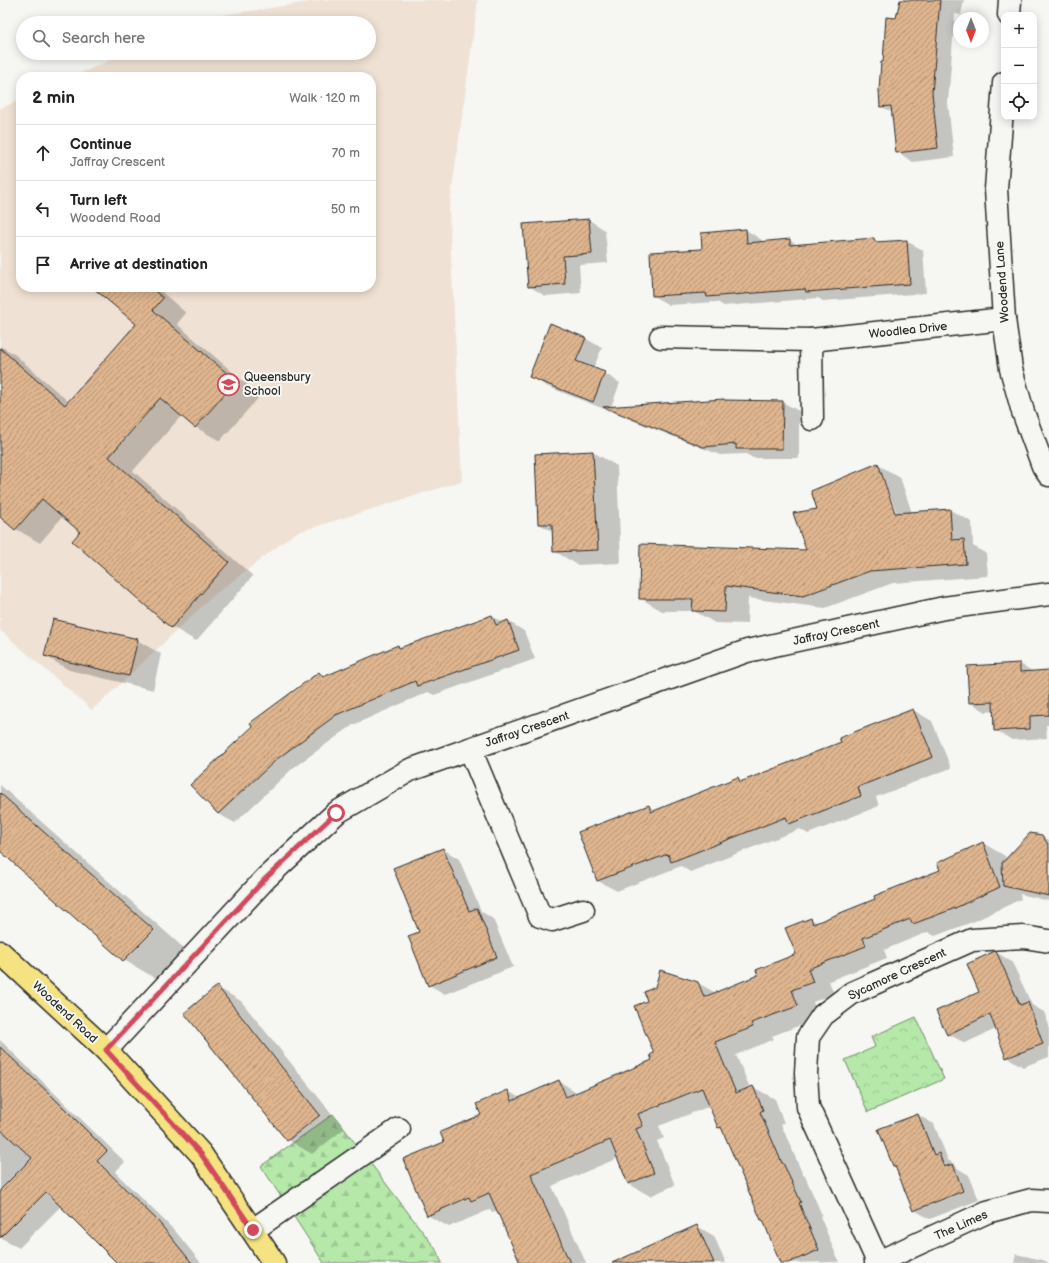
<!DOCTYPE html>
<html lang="en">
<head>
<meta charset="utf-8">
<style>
  :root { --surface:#fff; --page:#f6f6f6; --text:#222; --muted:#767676; --line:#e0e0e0 }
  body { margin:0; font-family:"Balsamiq Sans",sans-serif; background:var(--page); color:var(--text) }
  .controls { position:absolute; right:12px; top:12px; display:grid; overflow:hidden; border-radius:8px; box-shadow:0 2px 10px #0003 }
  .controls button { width:36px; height:36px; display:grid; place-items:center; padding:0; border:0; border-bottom:1px solid var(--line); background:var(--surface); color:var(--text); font:20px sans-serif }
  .compass { position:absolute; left:953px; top:12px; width:36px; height:36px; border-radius:50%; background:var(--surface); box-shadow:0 2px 10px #0003; rotate:180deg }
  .stop { position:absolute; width:12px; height:12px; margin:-9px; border:3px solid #d1495b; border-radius:50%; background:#fff }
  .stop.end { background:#d1495b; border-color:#fff; box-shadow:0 1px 4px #0008 }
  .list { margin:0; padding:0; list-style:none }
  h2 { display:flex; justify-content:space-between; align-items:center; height:52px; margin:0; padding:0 16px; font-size:17px }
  h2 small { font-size:13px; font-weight:400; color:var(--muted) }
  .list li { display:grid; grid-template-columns:26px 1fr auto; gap:12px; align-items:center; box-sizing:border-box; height:56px; padding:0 16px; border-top:1px solid var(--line) }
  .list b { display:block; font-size:15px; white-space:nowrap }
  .list p { margin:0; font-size:13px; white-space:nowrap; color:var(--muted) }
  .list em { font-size:13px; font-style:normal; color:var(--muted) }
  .icon { flex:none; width:22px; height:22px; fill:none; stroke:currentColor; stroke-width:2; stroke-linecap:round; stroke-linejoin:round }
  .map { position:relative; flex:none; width:1049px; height:1263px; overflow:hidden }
  .search { position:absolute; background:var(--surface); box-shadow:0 2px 10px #0003; left:16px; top:16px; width:360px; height:44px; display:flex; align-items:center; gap:10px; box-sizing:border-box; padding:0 14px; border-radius:22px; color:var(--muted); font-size:15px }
  .panel { position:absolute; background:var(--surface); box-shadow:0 2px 10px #0003; left:16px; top:72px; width:360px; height:220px; border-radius:16px }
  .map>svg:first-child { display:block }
  .built { fill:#efe2d4 }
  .forest { fill:url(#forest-firs); stroke:#708a6a }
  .park { fill:url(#park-crowns); stroke:#708a6a }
  .shadow { fill:#0003; fill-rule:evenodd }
  .building { fill:url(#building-hatch); stroke:#2b2b2b }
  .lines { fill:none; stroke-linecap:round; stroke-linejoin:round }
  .minor-casing { stroke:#2b2b2b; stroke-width:25 }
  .major-casing { stroke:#2b2b2b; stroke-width:25 }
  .minor { stroke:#f6f6f2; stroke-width:22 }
  .major { stroke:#f5e382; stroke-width:22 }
  .route { stroke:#d1495b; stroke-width:5 }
  .labels { text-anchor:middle; stroke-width:4; stroke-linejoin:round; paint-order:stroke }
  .street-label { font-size:12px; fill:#2b2b2b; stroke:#f6f6f2 }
  .poi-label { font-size:12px; fill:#2b2b2b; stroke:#f6f6f2; text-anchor:start }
</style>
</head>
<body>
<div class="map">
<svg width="1049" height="1263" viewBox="0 0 1049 1263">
  <defs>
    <pattern id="forest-firs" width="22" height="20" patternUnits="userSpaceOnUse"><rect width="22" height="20" fill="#b5e8a9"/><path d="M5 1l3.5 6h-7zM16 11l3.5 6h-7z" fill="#9cc792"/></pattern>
    <pattern id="park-crowns" width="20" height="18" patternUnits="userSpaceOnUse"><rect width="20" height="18" fill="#b5e8a9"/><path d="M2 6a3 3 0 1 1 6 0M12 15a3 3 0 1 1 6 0" fill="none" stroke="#9cc792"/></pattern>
    <pattern id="building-hatch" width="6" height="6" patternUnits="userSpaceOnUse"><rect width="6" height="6" fill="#deb58e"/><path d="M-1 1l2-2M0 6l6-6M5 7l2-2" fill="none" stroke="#b49374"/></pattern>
  </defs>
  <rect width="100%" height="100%" fill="#f6f6f2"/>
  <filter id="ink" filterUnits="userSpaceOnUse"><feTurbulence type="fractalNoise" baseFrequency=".025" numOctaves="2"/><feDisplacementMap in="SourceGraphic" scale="8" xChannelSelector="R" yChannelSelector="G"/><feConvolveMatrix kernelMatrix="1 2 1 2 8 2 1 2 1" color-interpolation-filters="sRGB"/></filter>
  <g filter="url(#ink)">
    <path class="built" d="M322 0H478L449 211 462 481 295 533 213 596 129 676 92 710 0 630V109L21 99V287H371V77H72L126 53H369V23H193L204 18Z"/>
    <path class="forest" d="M333 1114 435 1248 442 1263H324L261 1166Z"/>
    <path class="park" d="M916 1017 944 1079 868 1112 845 1060 875 1047 871 1037Z"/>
    <g class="shadow">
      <path d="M901 0H964L961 15 955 14 948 103 954 157 913 162 897 152 893 113 881 106 884 64 897 19Z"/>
      <path d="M589 220 605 230 608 263 579 265 581 293 545 296 529 286Z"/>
      <path d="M746 230 762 240V243L789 240 798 245 874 239 881 243 906 241 923 250 926 293 823 301 818 298 724 306 717 302 669 305 653 296 703 250Z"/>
      <path d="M94 287H156L186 313 177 324 260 396 220 441 195 427 182 415 133 471 253 576 196 641 172 627 73 541 81 532 63 516 40 543 16 529 0 515V346L13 353 69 402 137 324Z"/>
      <path d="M585 338 602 348 593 369 604 373 620 383 611 407 724 400 726 401 782 402 799 411V458H753L746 454 720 455 621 416 610 409 609 411 546 386 530 376Z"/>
      <path d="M593 452 617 466 621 563 578 565 554 551 553 532 539 524Z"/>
      <path d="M878 465 900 477 912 513 950 510 972 522 973 546 986 553 988 576 893 583 825 608 748 598 747 624 715 623 694 611H662L640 598 807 551 819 509ZM883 482H885L898 517 896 518Z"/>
      <path d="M492 616 504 623 508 621 524 631 535 659 434 695 428 692 353 725 293 768 235 823 218 814 319 673 325 677 398 647 401 649Z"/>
      <path d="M137 640 161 654 153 690 69 670 45 656Z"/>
      <path d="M1020 664 1034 672 1049 671V725H1046L1047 738 1012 740 995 730 994 711 986 712 970 702Z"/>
      <path d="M913 710 932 721 951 768 876 797 879 806 808 834 800 829 690 872 681 866 617 891 598 881 580 833 649 806 656 811 738 778 743 782 842 743Z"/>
      <path d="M0 785 185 949 155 978 124 960 0 850Z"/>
      <path d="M1042 836 1049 840V901L1020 894 1021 899 975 921 935 936 928 932 884 950 887 958 829 981 834 994 813 1002 819 1018 772 1036 774 1039 736 1055 750 1088 753 1087 775 1099 784 1123 781 1124 803 1175 805 1176 822 1215 820 1216 839 1262 781 1263 764 1221 762 1220 723 1130 719 1128 710 1106 659 1126 664 1138 657 1141 675 1185 650 1196 629 1184 618 1158 552 1186 586 1263H521L498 1210 493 1212 489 1210 449 1227 427 1215 445 1142 482 1115 508 1091 520 1098 559 1081 578 1093 653 1060 656 1053 698 983 716 993 759 976 797 954 811 919 818 923 877 900 941 871 983 843 1005 856 1006 860Z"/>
      <path d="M443 849 459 859 481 911 493 919 513 967 445 994 429 985 421 932Z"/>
      <path d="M996 952 1012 962 1032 1005 1044 1012 1049 1025V1057L1023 1067 1007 1057 996 1029 965 1043 948 1034 980 992Z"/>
      <path d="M217 987 241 1001 344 1129 312 1154 288 1140Z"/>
      <path d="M0 1040 125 1162 115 1172 176 1232 201 1263H119L61 1206 19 1248 0 1237Z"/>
      <path d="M918 1115 934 1124 948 1160 955 1164 957 1168 969 1175 979 1200 930 1219 914 1210 897 1168 894 1166Z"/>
      <path d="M697 1226 714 1236 726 1263H641Z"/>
      <path d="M1016 1254 1043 1260 1049 1263H1014Z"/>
    </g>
    <g class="building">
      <path d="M900 0H940L932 93 938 148 896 153 891 106 880 107 879 90 881 62H883L886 17 896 18Z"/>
      <path d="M589 219 592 254 563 256 565 284 528 287 523 224Z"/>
      <path d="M746 229 747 243 790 239V245L874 238 875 242 907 240 910 284 806 292 805 289 707 297 706 293 652 296 650 252 702 249 701 233Z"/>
      <path d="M92 287H150L163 298 153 310 236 381 195 428 160 398 109 457 229 562 171 628 72 541 80 532 42 499 15 530 0 517V348L65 405 136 324Z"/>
      <path d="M550 323 586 338 576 361 605 372 593 402 529 377Z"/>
      <path d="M724 399V400L783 401 782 449H736V444L703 447 603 407Z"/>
      <path d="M593 451 598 550 553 552 552 524H538L535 454Z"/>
      <path d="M878 463 895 513 950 509 952 540 964 539 966 564 870 571 803 596 726 586 725 612 692 611 693 599H639L640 544 806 550 793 513 817 509 811 491Z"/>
      <path d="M492 615 496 625 508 620 519 650 417 686 415 681 336 715 277 759 218 814 190 785 252 727 250 723 319 672 323 677 398 645 399 648Z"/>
      <path d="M53 619 138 639 129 676 44 656Z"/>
      <path d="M1020 663V672L1049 670V715L1030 716V729L994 731 993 702 969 703 967 666Z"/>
      <path d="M913 709 933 757 858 787 861 796 789 824 786 817 671 862 668 854 597 881 578 832 649 805 651 812 738 777 740 782 841 742 839 738Z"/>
      <path d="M0 793 154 930 123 961 0 851Z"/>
      <path d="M1030 833 1042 835 1049 846V896L1003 886 1002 863Z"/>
      <path d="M983 842 1000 887 953 909 913 924 910 919 863 938 866 946 808 969 813 982 792 990 798 1006 751 1023 753 1027 715 1042 736 1093 753 1086 763 1110 760 1112 782 1163H783L801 1202 799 1203 819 1250 788 1263H780L763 1220H761L721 1127 718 1128 702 1088 638 1114 643 1126 636 1129 654 1173 628 1184 610 1140 531 1174 570 1263H520L489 1193 471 1201 469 1197 427 1216 403 1159 444 1142 440 1132 481 1115 476 1104 508 1090 512 1101 559 1080 566 1097 652 1060 650 1055 654 1053 634 1006 647 1001 644 992 655 987 660 970 698 982 704 997 758 975 756 970 796 954 785 928 811 918 813 924 875 899 874 896 940 870 937 863Z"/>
      <path d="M443 848 469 911 477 908 497 957 428 986 408 936 419 932 393 868Z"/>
      <path d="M995 951H996L1020 1005 1028 1002 1043 1044 1006 1058 990 1014 947 1035 936 1011 979 992 967 964Z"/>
      <path d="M217 986 320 1115 287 1141 184 1013Z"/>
      <path d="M0 1047 51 1095 107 1151 97 1161 157 1220 192 1263H117L46 1192 0 1238V1190L32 1158 0 1129Z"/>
      <path d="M918 1114 934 1155 939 1153 944 1167 953 1164 963 1191 913 1211 895 1166H893L878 1129Z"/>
      <path d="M697 1225 714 1263H612Z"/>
    </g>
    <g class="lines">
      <defs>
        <g id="minor">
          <path d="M1009 15 1010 0"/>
          <path d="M1004 83 996 189 1004 319 1011 369 1023 412 1043 466 1049 475"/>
          <path d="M661 337 811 340 1004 319"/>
          <path d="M811 340 812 419"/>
          <path d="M470 749 540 916 552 920 583 910"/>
          <path d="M106 1050 266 878 336 813 410 770 747 651 944 608 1049 594"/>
          <path d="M253 1230 399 1129"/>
          <path d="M878 1262 808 1107 806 1073 808 1037 823 1015 852 993 972 940 1024 937 1049 941"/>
          <path d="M876 1263 987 1212 1031 1200 1049 1201"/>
        </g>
        <path id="major" d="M0 952 106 1050 201 1154 274 1263"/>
      </defs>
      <use href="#minor" class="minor-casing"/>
      <use href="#major" class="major-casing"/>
      <use href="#minor" class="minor"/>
      <use href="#major" class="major"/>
    </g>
  </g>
  <g class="lines" filter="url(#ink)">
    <path class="route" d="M253 1230 201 1154 106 1050 266 878 336 813"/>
  </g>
  <defs>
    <symbol id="school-ring" viewBox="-11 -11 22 22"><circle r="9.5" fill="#f6f6f2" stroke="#d1495b" stroke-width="1.5"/><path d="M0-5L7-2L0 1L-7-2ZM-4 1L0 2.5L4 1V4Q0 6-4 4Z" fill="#d1495b"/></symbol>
  </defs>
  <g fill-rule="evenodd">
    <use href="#school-ring" x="216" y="372" width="25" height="25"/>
  </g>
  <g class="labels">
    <g class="street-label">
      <text transform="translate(1002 282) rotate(-94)" y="4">Woodend Lane</text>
      <text transform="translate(908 330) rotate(-6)" y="4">Woodlea Drive</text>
      <text transform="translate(836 632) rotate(-12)" y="4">Jaffray Crescent</text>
      <text transform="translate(527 729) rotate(-19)" y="4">Jaffray Crescent</text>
      <text transform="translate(897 974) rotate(-25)" y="4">Sycamore Crescent</text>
      <text transform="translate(65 1012) rotate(43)" y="4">Woodend Road</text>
      <text transform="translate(961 1225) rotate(-24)" y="4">The Limes</text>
    </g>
    <g class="poi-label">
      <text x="244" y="381">Queensbury<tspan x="244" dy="14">School</tspan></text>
    </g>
  </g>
</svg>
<div class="controls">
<button>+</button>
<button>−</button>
<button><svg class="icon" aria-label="locate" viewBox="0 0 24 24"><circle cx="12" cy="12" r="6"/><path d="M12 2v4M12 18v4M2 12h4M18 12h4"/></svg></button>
</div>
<svg class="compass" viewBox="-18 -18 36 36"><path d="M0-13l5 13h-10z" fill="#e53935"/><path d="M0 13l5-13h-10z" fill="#767676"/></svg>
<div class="stop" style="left:336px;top:813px"></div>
<div class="stop end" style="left:253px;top:1230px"></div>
<div class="search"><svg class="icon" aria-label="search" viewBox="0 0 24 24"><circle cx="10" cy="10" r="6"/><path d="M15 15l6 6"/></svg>Search here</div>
<section class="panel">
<h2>2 min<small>Walk · 120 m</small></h2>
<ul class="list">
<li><svg class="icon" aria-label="ahead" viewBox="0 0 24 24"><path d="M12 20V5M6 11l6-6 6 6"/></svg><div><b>Continue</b><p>Jaffray Crescent</p></div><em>70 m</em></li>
<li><svg class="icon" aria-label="left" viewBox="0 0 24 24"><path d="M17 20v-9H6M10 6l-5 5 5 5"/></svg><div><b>Turn left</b><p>Woodend Road</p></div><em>50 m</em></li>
<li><svg class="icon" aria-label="arrive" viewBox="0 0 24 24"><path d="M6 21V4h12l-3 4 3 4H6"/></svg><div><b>Arrive at destination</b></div></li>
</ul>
</section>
</div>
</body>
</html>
